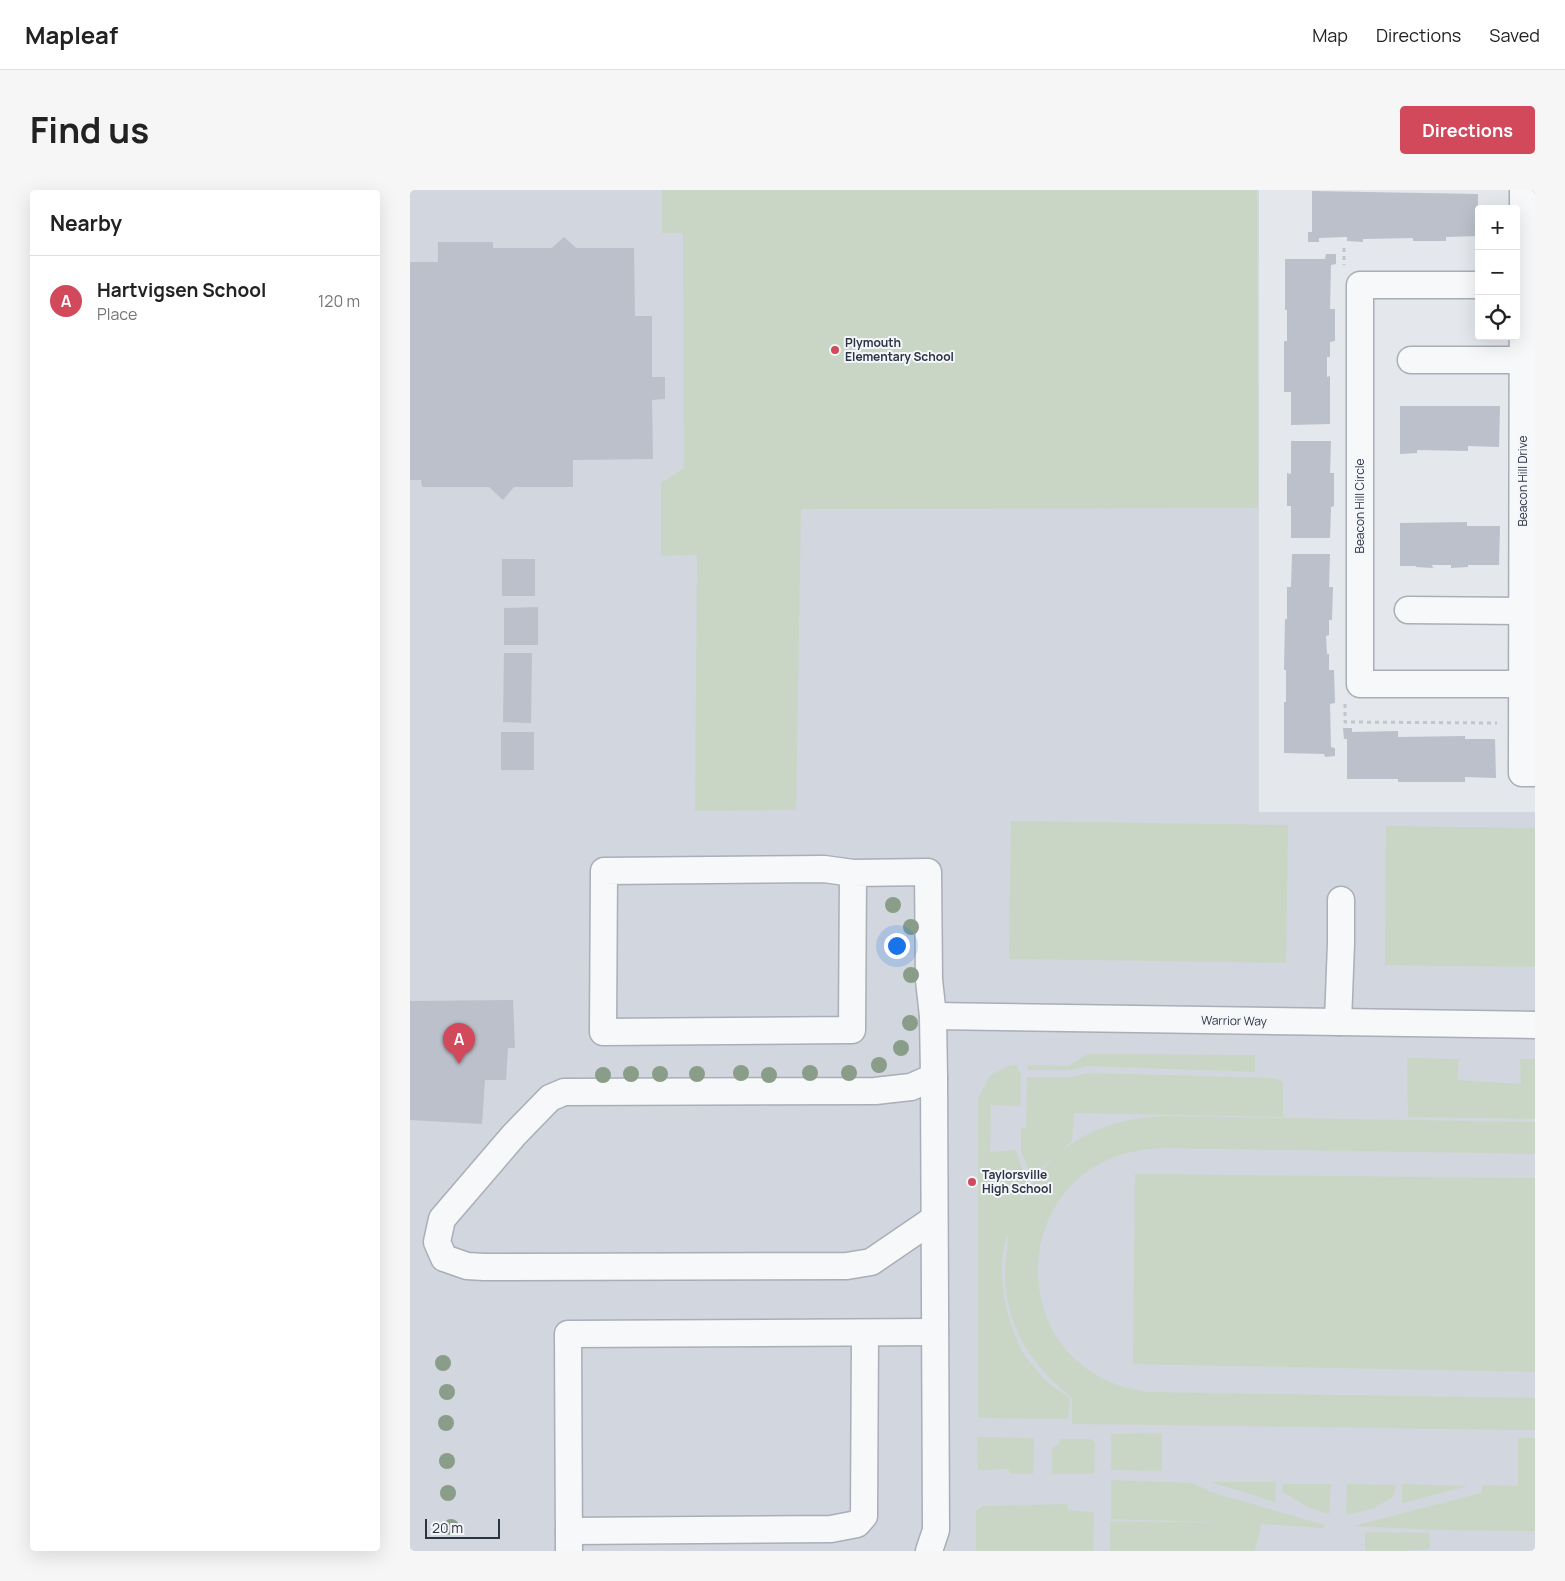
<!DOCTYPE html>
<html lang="en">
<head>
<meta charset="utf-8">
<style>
  :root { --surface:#fff; --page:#f6f6f6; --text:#222; --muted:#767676; --line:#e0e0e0; --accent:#d1495b }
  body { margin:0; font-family:Manrope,sans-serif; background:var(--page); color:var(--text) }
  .controls { position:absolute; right:15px; top:15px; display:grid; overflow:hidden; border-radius:5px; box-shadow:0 5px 20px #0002 }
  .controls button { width:45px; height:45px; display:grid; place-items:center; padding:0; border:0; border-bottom:1px solid var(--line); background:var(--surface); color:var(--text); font:25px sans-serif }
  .scale { position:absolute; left:15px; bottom:12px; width:75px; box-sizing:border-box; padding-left:5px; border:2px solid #2b3445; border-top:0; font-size:14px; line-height:18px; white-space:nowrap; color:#2b3445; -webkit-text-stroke:4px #f4f6f9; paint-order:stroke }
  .you { position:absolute; left:486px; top:755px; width:18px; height:18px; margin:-12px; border:4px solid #fff; border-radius:50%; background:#1a73e8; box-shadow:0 0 0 8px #1a73e833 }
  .badge { display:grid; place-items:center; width:32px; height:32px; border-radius:50%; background:var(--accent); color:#fff; font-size:16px; font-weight:700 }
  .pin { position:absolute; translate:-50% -41px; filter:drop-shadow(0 1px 2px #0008) }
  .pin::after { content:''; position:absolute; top:26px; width:18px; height:15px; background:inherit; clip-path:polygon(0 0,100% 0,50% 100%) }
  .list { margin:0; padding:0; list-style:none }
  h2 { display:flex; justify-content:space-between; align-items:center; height:65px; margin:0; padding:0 20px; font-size:21px }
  h2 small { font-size:16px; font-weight:400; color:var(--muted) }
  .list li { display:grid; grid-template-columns:32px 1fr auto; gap:15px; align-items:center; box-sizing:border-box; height:90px; padding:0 20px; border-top:1px solid var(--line) }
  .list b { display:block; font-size:19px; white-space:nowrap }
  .list p { margin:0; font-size:16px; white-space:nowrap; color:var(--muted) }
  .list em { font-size:16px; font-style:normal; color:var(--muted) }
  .icon { flex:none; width:28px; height:28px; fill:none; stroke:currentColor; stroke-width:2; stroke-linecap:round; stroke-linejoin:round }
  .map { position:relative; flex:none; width:1125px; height:1361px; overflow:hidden; border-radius:5px }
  header { display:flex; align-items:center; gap:30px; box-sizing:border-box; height:70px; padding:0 25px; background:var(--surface); border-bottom:1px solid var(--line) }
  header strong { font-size:24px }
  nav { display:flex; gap:28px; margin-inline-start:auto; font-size:18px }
  .intro { display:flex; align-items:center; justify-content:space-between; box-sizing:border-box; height:120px; padding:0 30px }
  h1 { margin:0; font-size:35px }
  .button { padding:12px 22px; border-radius:5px; background:var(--accent); color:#fff; font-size:18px; font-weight:700 }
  main { display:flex; gap:30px; padding:0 30px }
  aside { flex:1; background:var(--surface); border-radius:5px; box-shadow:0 5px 20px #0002 }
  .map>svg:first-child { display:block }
  .built { fill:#d2d6de }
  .green { fill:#c9d6c5 }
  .building { fill:#bbc0ca }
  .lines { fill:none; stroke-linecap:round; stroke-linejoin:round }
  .minor-casing { stroke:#a9aeb7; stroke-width:29 }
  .path { stroke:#c2c5cb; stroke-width:3; stroke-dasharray:4 4; stroke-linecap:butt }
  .minor { stroke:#f7f8fa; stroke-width:26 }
  .tree { fill:#899d89 }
  .poi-dot { fill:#d1495b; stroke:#f4f6f9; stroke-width:2 }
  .labels { text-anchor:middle; stroke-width:4; stroke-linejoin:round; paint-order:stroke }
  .poi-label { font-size:12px; font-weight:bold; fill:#2b3445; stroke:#f4f6f9; text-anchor:start }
  .street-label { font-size:12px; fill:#2b3445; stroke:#f4f6f9 }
</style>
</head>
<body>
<header>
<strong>Mapleaf</strong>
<nav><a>Map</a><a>Directions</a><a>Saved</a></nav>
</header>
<div class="intro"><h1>Find us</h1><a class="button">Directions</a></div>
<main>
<aside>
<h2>Nearby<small></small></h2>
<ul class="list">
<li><span class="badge">A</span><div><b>Hartvigsen School</b><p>Place</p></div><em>120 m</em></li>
</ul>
</aside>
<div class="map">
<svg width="1125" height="1361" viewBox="0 0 1125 1361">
  <rect width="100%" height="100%" fill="#e4e7ec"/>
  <path class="built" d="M0 0H849V622H1125V1361H0Z"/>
  <g class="green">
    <path d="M252 0H847L848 318 391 319 386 620 285 621 287 365 251 366V293L274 278 273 43H252Z"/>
    <path d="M601 631 878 635 876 773 599 769Z"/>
    <path d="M976 636 1125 638V777L975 775Z"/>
    <path d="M677 864 845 865V882L677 876 661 880H618L617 875 659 876Z"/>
    <path d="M997 868 1049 869 1047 890 1111 894 1110 869H1125V929L998 927Z"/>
    <path d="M606 875 611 884 610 916 581 915 580 962 606 960 617 995 611 1012 629 983 644 968 633 976 622 989 611 961V939L616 938 617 887H662L679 883 864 888 873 892V927L664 923 662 951 650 962C682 938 710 929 751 926L1125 932V964L750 958C731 960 713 962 695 971 619 1007 605 1114 666 1170 686 1189 711 1198 738 1202L1125 1208V1240L662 1234V1208C624 1177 598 1141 595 1091 594 1076 598 1060 598 1045 584 1076 596 1130 611 1159 615 1167 631 1186 638 1192 644 1198 653 1203 660 1208L658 1229 568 1228V909L580 885 599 876Z"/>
    <path d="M725 984 1125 988V1182L723 1174Z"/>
    <path d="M752 1243V1281L701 1280V1244Z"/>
    <path d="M567 1247 624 1248 623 1284H601L598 1279 568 1280Z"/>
    <path d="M1108 1248H1125V1341L1028 1340 943 1336 1071 1303 1073 1295 1108 1296Z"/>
    <path d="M650 1249H680L685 1252 684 1284H642V1258L644 1256 649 1255Z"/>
    <path d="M701 1290 782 1293 804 1303 915 1335 914 1338 851 1334 845 1361H700V1331L825 1333 701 1329Z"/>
    <path d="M801 1292H866L865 1312Z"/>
    <path d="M873 1294H921L919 1324 898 1317 872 1302Z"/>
    <path d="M937 1294 986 1295 983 1307 964 1318 936 1325Z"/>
    <path d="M992 1294 1058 1296 992 1313Z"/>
    <path d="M657 1314 658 1320 684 1322 683 1361H566V1321L573 1316Z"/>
    <path d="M955 1342 1019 1343 1020 1359 988 1361H955Z"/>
  </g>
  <g class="building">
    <path d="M902 1 1068 4V46L1036 47V51H1003V48L953 49V52L937 51V47L909 48V52H898V42H902Z"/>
    <path d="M154 47 166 58H224L225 126H242V187H255V209L242 210 243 269 163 270V297H104L93 310 79 297H12L11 290H0V72H28V52H83V58H142Z"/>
    <path d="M916 64H926V74L921 75 920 119H925V151L920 152V167H917V187L920 186V234L881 235V202H874V151H877V120H875V69H915Z"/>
    <path d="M990 216H1090L1089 257 1058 256V261L1007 260V263L990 264Z"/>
    <path d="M881 251H921L920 283H924V316L921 317 920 348H881V316H877V283L881 284Z"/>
    <path d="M1057 332V336H1090L1089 375H1058V377L1041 378V375H1022L1023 378 1006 377V376H990V333Z"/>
    <path d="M882 364H920L919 397H923L922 430H919V445L916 446 917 464H919V480H924L925 513 920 514 921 557 925 558V566L915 567 914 564 874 563V512H876V480H874L875 429H877V397H881Z"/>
    <rect x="92" y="369" width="33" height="37"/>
    <path d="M128 417V455H94V418Z"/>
    <path d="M94 463H122L121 533 93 532Z"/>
    <path d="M933 538H942V542L988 541V547L1055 546V549H1085L1086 588 1055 587V592H988V589H937V549H934Z"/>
    <rect x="91" y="542" width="33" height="38"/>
    <path d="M103 810 105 858H98L96 890H75L72 934 0 930V811Z"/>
  </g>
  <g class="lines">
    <defs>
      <g id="minor">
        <path d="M1113 0 1112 583H1125"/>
        <path d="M1069 95H950V494H1113"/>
        <path d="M1001 170H1113"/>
        <path d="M998 420 1112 421"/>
        <path d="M443 683 442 840 193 842 194 681 414 679 443 683 518 682 519 790 523 826 524 887 526 1340 519 1361"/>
        <path d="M523 826 1125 835"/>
        <path d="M928 832 931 753V710"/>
        <path d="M524 887 501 897 465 901 154 902 140 908 104 945 32 1029 27 1052 34 1068 57 1076 74 1077 437 1076 461 1072 524 1029"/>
        <path d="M159 1341 421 1339 447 1334 454 1326 455 1143"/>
        <path d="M159 1361 158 1144 525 1142"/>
      </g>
    </defs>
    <use href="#minor" class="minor-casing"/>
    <g class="path">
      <path d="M934 58V75"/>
      <path d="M935 514V532L1087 533"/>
    </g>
    <use href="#minor" class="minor"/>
  </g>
  <g class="tree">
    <circle cx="483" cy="715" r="8"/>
    <circle cx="501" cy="737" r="8"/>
    <circle cx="501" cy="785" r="8"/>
    <circle cx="500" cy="833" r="8"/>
    <circle cx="491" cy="858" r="8"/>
    <circle cx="469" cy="875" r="8"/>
    <circle cx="331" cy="883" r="8"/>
    <circle cx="400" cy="883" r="8"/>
    <circle cx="439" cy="883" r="8"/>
    <circle cx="221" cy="884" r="8"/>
    <circle cx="250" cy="884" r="8"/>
    <circle cx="287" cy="884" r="8"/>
    <circle cx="193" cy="885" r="8"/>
    <circle cx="359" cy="885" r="8"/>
    <circle cx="33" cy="1173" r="8"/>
    <circle cx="37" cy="1202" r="8"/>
    <circle cx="36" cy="1233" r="8"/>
    <circle cx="37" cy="1271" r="8"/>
    <circle cx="38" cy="1303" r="8"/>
    <circle cx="41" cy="1337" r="8"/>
  </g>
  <g class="poi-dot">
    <circle cx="425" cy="160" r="5"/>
    <circle cx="562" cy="992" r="5"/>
  </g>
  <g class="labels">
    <g class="poi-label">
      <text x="435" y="157">Plymouth<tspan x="435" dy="14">Elementary School</tspan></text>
      <text x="572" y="989">Taylorsville<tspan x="572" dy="14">High School</tspan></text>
    </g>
    <g class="street-label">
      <text transform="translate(1113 291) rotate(-90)" y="4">Beacon Hill Drive</text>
      <text transform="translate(950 316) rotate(-90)" y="4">Beacon Hill Circle</text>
      <text transform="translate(824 831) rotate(1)" y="4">Warrior Way</text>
    </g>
  </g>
</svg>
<div class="controls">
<button>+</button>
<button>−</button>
<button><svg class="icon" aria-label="locate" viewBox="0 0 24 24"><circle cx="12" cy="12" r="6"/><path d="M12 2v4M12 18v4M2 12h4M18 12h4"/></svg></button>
</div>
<div class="scale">20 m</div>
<div class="you"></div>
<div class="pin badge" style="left:49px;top:874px">A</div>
</div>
</main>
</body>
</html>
